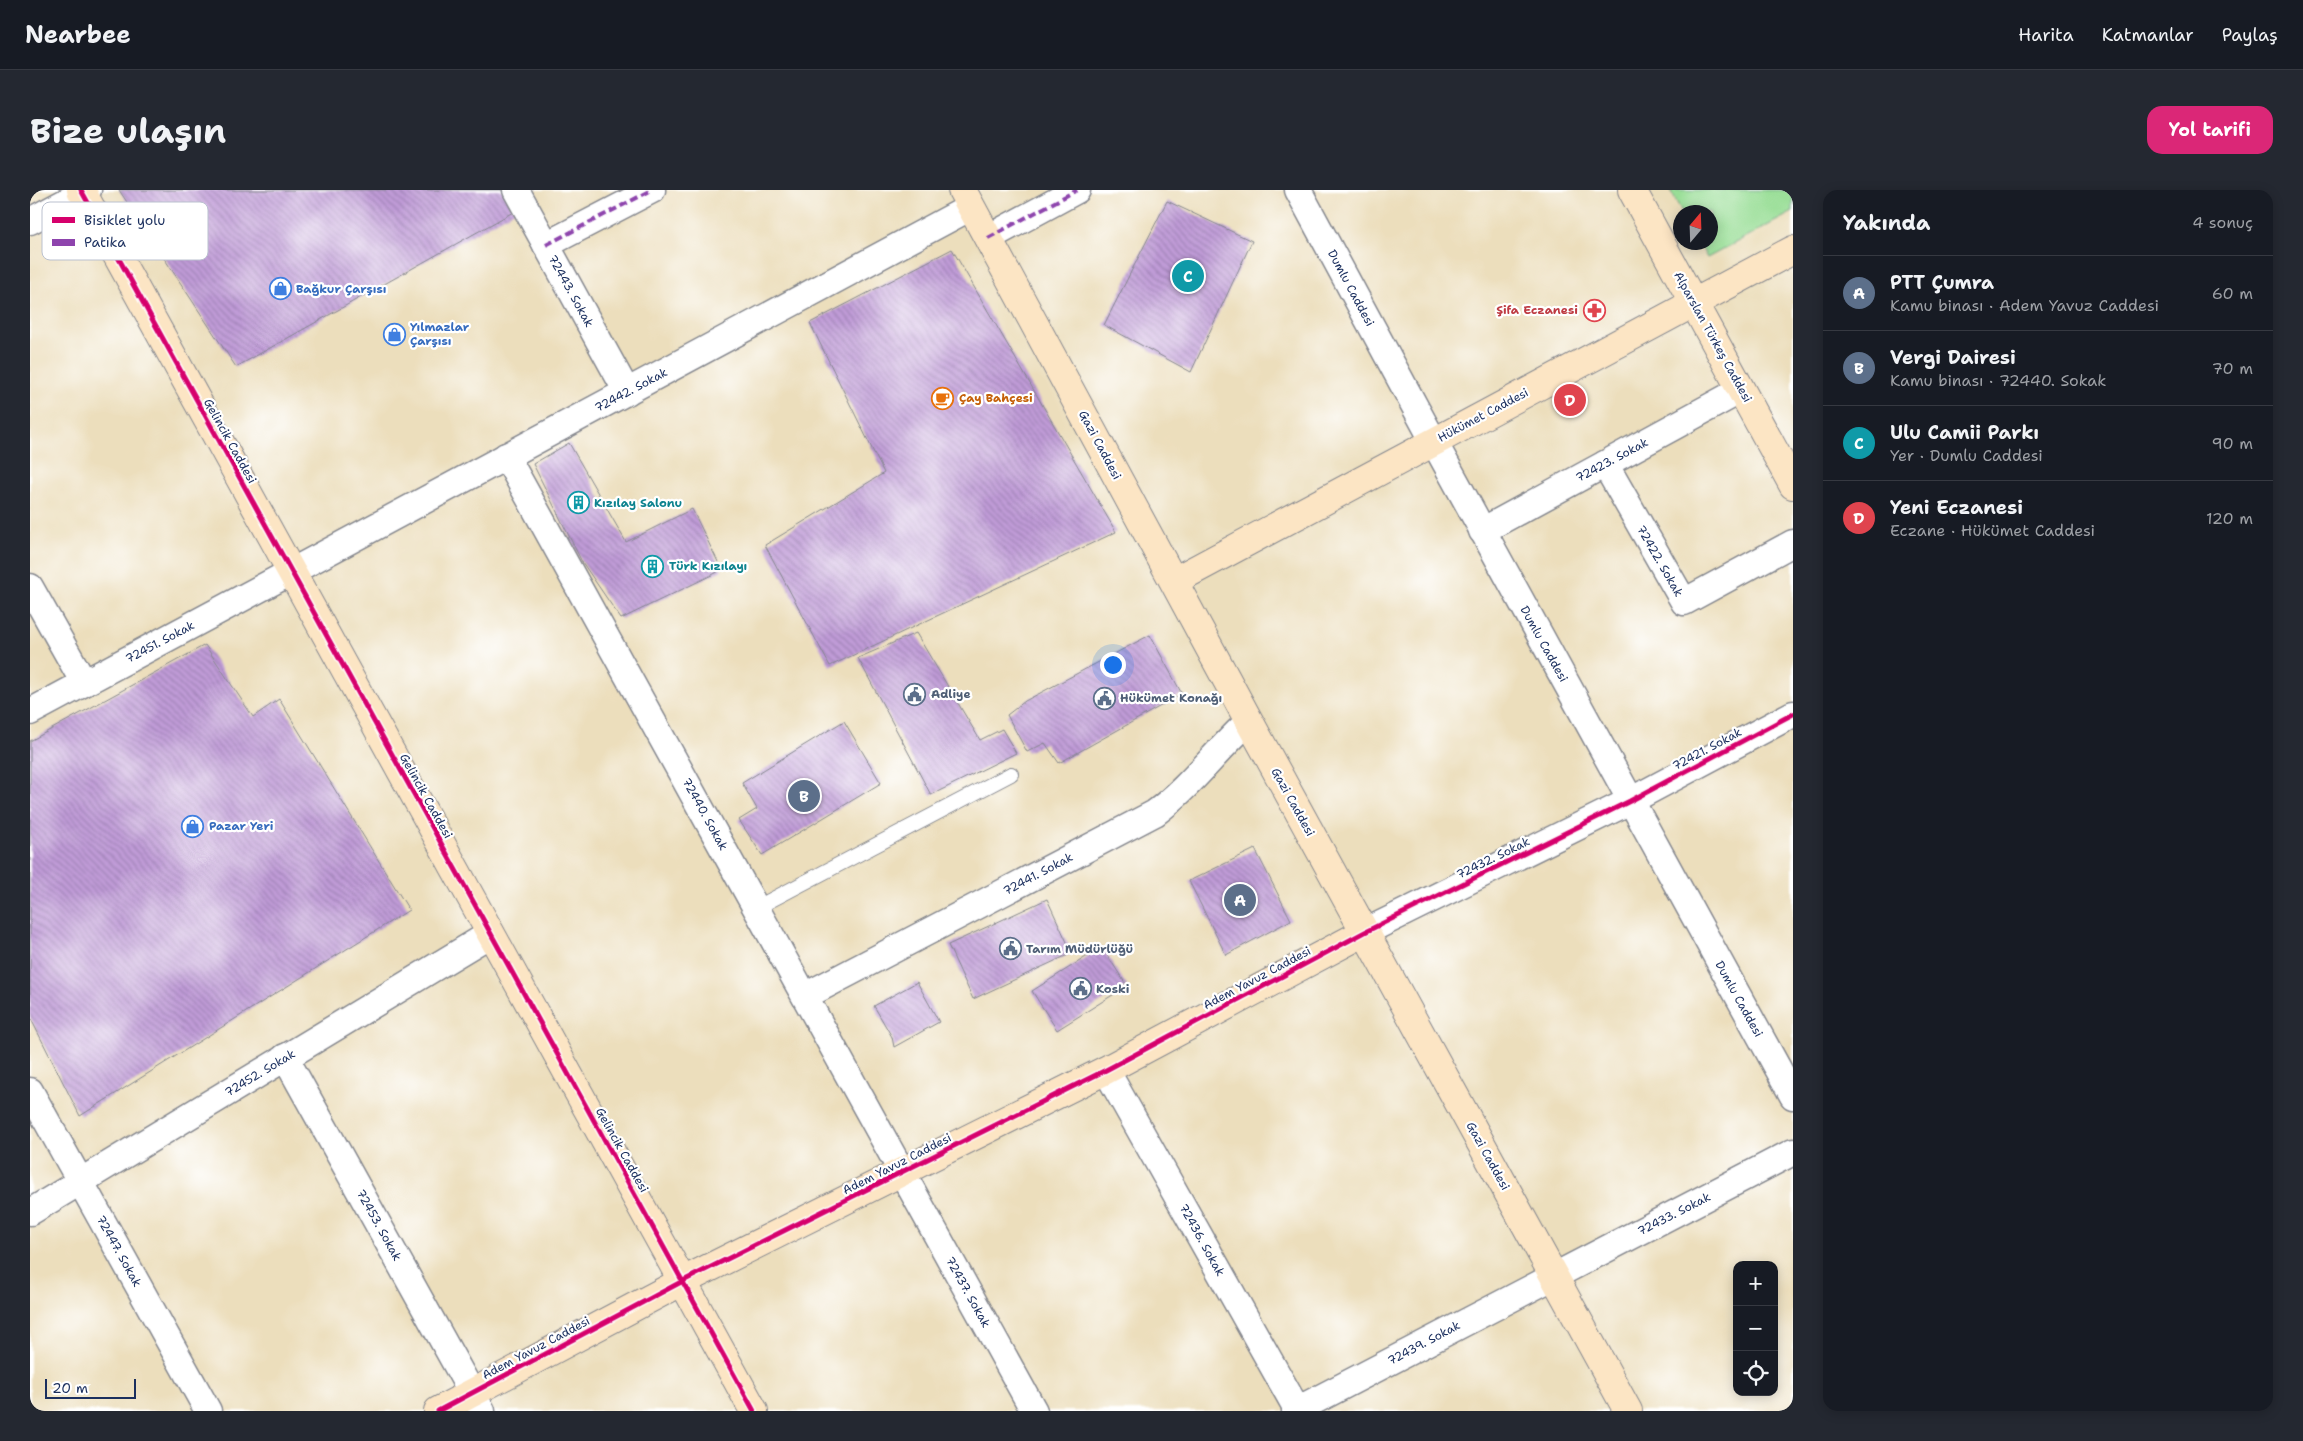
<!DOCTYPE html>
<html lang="tr">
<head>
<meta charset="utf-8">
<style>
  :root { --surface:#171b24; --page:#242831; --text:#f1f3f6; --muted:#9ea1a6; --line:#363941; --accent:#db2777 }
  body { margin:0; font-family:"Shantell Sans",sans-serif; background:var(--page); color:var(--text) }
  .controls { position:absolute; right:15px; bottom:15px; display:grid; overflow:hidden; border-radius:10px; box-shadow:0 2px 12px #0003 }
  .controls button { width:45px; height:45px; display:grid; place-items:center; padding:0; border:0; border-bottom:1px solid var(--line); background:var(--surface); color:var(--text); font:25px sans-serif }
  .compass { position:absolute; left:1643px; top:15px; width:45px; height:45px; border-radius:50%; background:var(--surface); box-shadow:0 2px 12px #0003; rotate:19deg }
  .scale { position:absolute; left:15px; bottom:12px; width:91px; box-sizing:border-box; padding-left:5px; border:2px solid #1b2f5e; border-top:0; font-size:14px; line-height:18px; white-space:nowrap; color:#1b2f5e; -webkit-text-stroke:4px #fff; paint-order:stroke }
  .you { position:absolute; left:1082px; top:474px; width:18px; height:18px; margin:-12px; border:4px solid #fff; border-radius:50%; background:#1a73e8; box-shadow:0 0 0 8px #1a73e833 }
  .badge { display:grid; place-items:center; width:32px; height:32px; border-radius:50%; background:var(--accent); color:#fff; font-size:16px; font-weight:700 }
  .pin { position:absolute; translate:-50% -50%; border:2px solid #fff; box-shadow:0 1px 5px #0006 }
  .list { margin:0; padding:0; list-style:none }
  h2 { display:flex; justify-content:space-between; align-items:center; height:65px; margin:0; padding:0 20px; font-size:21px }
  h2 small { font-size:16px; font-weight:400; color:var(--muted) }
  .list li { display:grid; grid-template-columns:32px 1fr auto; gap:15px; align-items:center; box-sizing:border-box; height:75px; padding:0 20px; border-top:1px solid var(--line) }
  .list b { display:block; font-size:19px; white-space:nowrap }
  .list p { margin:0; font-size:16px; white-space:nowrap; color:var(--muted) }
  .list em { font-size:16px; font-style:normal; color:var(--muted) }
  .icon { flex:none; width:28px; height:28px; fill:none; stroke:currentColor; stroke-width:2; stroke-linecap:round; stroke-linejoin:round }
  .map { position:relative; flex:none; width:1763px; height:1221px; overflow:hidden; border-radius:15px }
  header { display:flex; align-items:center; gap:30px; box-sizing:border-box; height:70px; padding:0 25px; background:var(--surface); border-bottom:1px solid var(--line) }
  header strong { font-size:24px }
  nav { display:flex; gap:28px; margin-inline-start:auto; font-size:18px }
  .intro { display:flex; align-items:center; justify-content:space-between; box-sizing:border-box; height:120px; padding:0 30px }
  h1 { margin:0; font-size:35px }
  .button { padding:12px 22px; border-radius:15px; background:var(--accent); color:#fff; font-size:18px; font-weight:700 }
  main { display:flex; gap:30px; padding:0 30px }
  aside { flex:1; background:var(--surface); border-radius:15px; box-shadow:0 2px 12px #0003 }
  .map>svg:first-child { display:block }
  .green { fill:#99de96; stroke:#5a867a }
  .building { fill:url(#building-back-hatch) }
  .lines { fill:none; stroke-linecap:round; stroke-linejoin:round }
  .lane-casing { stroke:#84868d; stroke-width:16 }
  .street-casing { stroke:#84868d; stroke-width:29 }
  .secondary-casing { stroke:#84868d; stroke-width:30 }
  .lane { stroke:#fff; stroke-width:14 }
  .street { stroke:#fff; stroke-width:26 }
  .secondary { stroke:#fce5c4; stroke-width:28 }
  .quiet { stroke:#8e44ad; stroke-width:4; stroke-dasharray:8 4; stroke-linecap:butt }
  .cycleway-casing { stroke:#fff; stroke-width:8 }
  .cycleway { stroke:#d6006c; stroke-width:5 }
  .labels { text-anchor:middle; stroke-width:4.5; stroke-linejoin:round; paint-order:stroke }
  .street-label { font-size:12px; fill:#1b2f5e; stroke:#fff }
  .shop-label { font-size:12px; font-weight:bold; fill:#366cbe; stroke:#fff; text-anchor:start }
  .health-label { font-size:12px; font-weight:bold; fill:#be3a42; stroke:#fff; text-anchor:end }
  .food-label { font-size:12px; font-weight:bold; fill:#c56008; stroke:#fff; text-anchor:start }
  .culture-label { font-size:12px; font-weight:bold; fill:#0d838f; stroke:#fff; text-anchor:start }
  .service-label { font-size:12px; font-weight:bold; fill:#4e5e75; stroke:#fff; text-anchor:start }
  .key { fill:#fff; stroke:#bbc1cf; stroke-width:1 }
  .key-label { font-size:14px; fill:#1b2f5e }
</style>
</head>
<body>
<header>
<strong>Nearbee</strong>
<nav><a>Harita</a><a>Katmanlar</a><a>Paylaş</a></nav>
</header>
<div class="intro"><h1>Bize ulaşın</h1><a class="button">Yol tarifi</a></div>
<main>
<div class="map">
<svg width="1763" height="1221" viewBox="0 0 1763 1221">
  <defs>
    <pattern id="building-back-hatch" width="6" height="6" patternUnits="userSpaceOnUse" patternTransform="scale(1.25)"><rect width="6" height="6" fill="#c09bd7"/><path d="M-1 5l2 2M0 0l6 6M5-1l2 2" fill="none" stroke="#9b7fb2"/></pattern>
  </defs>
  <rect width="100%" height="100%" fill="#fff"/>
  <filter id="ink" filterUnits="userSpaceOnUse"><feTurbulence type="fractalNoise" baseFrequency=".02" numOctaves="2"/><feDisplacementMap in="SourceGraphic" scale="10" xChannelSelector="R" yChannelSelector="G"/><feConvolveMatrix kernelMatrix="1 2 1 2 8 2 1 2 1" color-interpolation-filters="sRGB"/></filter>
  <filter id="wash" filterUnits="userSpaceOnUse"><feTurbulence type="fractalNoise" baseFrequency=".0096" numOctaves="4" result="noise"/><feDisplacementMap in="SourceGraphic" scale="20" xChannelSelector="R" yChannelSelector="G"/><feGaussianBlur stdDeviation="1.12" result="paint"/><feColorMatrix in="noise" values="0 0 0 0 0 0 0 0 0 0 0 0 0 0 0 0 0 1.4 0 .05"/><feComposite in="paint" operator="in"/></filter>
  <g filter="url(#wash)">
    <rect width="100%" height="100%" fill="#ecdebc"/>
    <path class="green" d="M1640 0H1763V22L1677 68 1669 53 1680 52V22H1652Z"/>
    <g id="blocks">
      <g class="building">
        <path d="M89 0H473L485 21 206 177Z"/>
        <path d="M1137 11 1222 51 1161 182 1074 135Z"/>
        <path d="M922 59 1086 342 800 476 735 355 854 283 780 133Z"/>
        <path d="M539 253 596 352 662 319 692 380 591 429 552 372 503 274Z"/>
        <path d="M886 443 950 550 972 539 986 563 901 605 828 468Z"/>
        <path d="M1120 445 1152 504 1029 573 1015 553 997 562 977 525 995 511Z"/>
        <path d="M175 455 223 527 249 509 379 720 50 926 0 827V551Z"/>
        <path d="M814 531 851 593 732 665 709 630 727 619 712 593Z"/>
        <path d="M1225 659 1261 730 1196 765 1159 691Z"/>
        <path d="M1017 709 1042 763 943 809 918 755Z"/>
        <path d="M1072 757 1097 796 1027 840 1002 801Z"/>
        <path d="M887 792 909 832 864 857 862 847 844 816Z"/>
      </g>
    </g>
  </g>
  <g filter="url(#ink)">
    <use href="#blocks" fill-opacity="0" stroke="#84868d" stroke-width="1"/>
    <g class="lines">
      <defs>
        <path id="lane" d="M726 718 981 584"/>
        <g id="street">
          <path d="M486 0 597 202"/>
          <path d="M1268 0 1404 252 1763 906"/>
          <path d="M0 31 58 0"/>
          <path d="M958 48 1047 0"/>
          <path d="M516 55 622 0"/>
          <path d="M476 266 1004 1221"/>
          <path d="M1575 274 1654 412 1763 353"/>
          <path d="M1452 341 1711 200"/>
          <path d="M0 397 54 493"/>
          <path d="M0 522 941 17"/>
          <path d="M1335 742 1600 611 1763 524"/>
          <path d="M775 806 1125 623C1160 597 1186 561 1219 531"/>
          <path d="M255 867 452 1221"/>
          <path d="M1076 880 1268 1221"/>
          <path d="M0 901 178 1221"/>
          <path d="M0 1022 460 744"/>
          <path d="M1265 1221 1763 962"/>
        </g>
        <g id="secondary">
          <path d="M51 0 724 1221"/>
          <path d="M932 0 1219 531 1598 1221"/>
          <path d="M1602 0 1763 295"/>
          <path d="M1144 391 1763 60"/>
          <path d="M408 1221 653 1091 1076 880 1335 742"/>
        </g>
      </defs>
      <use href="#lane" class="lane-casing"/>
      <use href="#street" class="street-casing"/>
      <use href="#secondary" class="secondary-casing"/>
      <use href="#lane" class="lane"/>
      <use href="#street" class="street"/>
      <use href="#secondary" class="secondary"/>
      <g class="quiet">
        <path d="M958 48 1047 0"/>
        <path d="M516 55 622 0"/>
      </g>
      <defs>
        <g id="cycleway">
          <path d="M51 0 724 1221"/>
          <path d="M408 1221 653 1091 1076 880 1335 742 1600 611 1763 524"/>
        </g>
      </defs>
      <use href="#cycleway" class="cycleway-casing"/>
      <use href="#cycleway" class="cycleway"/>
    </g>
  </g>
  <defs>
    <symbol id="shop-ring" viewBox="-11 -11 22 22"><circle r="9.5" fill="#fff" stroke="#3f7fe0" stroke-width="1.5"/><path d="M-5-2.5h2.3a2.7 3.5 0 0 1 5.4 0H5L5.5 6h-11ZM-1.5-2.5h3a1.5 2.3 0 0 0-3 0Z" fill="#3f7fe0"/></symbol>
    <symbol id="pharmacy-ring" viewBox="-11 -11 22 22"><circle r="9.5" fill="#fff" stroke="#e0444e" stroke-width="1.5"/><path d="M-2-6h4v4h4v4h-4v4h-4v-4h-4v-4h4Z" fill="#e0444e"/></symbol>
    <symbol id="cafe-ring" viewBox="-11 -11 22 22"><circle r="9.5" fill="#fff" stroke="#e8710a" stroke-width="1.5"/><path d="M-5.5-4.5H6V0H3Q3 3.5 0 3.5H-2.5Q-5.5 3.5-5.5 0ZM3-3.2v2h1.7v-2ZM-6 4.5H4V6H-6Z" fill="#e8710a"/></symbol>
    <symbol id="building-ring" viewBox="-11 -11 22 22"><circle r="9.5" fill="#fff" stroke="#0f9aa8" stroke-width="1.5"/><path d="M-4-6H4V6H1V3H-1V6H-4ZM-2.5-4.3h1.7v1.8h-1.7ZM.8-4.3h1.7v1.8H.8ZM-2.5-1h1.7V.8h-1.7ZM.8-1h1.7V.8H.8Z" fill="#0f9aa8"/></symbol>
    <symbol id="civic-ring" viewBox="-11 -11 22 22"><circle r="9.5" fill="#fff" stroke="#5c6f8a" stroke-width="1.5"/><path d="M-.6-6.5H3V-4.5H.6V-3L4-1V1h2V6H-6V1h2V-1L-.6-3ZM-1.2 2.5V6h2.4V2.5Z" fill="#5c6f8a"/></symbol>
  </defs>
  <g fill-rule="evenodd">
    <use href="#shop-ring" x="238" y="86" width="25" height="25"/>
    <use href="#pharmacy-ring" x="1552" y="108" width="25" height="25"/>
    <use href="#shop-ring" x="352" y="132" width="25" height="25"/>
    <use href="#cafe-ring" x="900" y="196" width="25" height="25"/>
    <use href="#building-ring" x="536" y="300" width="25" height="25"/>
    <use href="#building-ring" x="610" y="364" width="25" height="25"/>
    <use href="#civic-ring" x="872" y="492" width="25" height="25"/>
    <use href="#civic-ring" x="1062" y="496" width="25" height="25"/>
    <use href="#shop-ring" x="150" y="624" width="25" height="25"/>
    <use href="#civic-ring" x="968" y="746" width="25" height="25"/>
    <use href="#civic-ring" x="1038" y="786" width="25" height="25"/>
  </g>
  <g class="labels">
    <g class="street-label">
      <text transform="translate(1321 98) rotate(62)" y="4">Dumlu Caddesi</text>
      <text transform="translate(541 101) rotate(61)" y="4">72443. Sokak</text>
      <text transform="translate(1683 147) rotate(61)" y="4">Alparslan Türkeş Caddesi</text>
      <text transform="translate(601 200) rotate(-28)" y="4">72442. Sokak</text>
      <text transform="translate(1453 225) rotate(-28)" y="4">Hükümet Caddesi</text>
      <text transform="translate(200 251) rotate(61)" y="4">Gelincik Caddesi</text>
      <text transform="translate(1070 255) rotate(62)" y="4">Gazi Caddesi</text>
      <text transform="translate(1582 270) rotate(-28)" y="4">72423. Sokak</text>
      <text transform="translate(1630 371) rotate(60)" y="4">72422. Sokak</text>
      <text transform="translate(130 452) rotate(-28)" y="4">72451. Sokak</text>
      <text transform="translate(1514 454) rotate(61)" y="4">Dumlu Caddesi</text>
      <text transform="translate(1677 559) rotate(-28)" y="4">72421. Sokak</text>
      <text transform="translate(396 606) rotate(61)" y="4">Gelincik Caddesi</text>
      <text transform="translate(1263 612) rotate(61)" y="4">Gazi Caddesi</text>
      <text transform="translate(675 624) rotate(61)" y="4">72440. Sokak</text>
      <text transform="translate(1463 668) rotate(-26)" y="4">72432. Sokak</text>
      <text transform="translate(1008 684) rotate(-28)" y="4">72441. Sokak</text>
      <text transform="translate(1227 788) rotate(-28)" y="4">Adem Yavuz Caddesi</text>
      <text transform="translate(1709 809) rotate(61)" y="4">Dumlu Caddesi</text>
      <text transform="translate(230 883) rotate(-31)" y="4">72452. Sokak</text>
      <text transform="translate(592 960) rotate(61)" y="4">Gelincik Caddesi</text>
      <text transform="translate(1458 966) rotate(61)" y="4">Gazi Caddesi</text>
      <text transform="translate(867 974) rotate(-27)" y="4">Adem Yavuz Caddesi</text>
      <text transform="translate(1644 1024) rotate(-27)" y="4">72433. Sokak</text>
      <text transform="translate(349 1035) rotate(61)" y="4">72453. Sokak</text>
      <text transform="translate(1172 1050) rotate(61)" y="4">72436. Sokak</text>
      <text transform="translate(89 1061) rotate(61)" y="4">72447. Sokak</text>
      <text transform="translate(938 1102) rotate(61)" y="4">72437. Sokak</text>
      <text transform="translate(1394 1153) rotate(-28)" y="4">72439. Sokak</text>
      <text transform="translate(506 1158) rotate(-28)" y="4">Adem Yavuz Caddesi</text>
    </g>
    <g class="shop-label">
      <text x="266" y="103">Bağkur Çarşısı</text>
      <text x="380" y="141">Yılmazlar<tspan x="380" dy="14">Çarşısı</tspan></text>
      <text x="179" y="640">Pazar Yeri</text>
    </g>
    <g class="health-label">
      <text x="1548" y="124">Şifa Eczanesi</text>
    </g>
    <g class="food-label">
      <text x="929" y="212">Çay Bahçesi</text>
    </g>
    <g class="culture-label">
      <text x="564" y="317">Kızılay Salonu</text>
      <text x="639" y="380">Türk Kızılayı</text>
    </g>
    <g class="service-label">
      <text x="901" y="508">Adliye</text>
      <text x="1090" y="512">Hükümet Konağı</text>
      <text x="996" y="763">Tarım Müdürlüğü</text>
      <text x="1066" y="803">Koski</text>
    </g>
  </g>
  <rect x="12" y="12" width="166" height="58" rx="8" class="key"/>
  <rect x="22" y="27" width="23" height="6" fill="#d6006c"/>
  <rect x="22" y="49" width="23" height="7" fill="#8e44ad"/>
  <g class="key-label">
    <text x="54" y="35">Bisiklet yolu</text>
    <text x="54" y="57">Patika</text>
  </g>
</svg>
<div class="controls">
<button>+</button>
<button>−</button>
<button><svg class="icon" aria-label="locate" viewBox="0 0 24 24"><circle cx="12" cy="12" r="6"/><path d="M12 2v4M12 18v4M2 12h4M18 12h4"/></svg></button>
</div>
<svg class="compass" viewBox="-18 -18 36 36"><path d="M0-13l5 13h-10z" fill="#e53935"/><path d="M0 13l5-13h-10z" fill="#9ea1a6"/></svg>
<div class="scale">20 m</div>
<div class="you"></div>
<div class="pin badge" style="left:1210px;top:710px;background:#5c6f8a">A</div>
<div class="pin badge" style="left:774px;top:606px;background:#5c6f8a">B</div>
<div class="pin badge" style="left:1158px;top:86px;background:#0f9aa8">C</div>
<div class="pin badge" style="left:1540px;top:210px;background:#e0444e">D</div>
</div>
<aside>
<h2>Yakında<small>4 sonuç</small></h2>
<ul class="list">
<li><span class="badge" style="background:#5c6f8a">A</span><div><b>PTT Çumra</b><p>Kamu binası · Adem Yavuz Caddesi</p></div><em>60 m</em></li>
<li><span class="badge" style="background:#5c6f8a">B</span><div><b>Vergi Dairesi</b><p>Kamu binası · 72440. Sokak</p></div><em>70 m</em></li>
<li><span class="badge" style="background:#0f9aa8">C</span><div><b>Ulu Camii Parkı</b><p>Yer · Dumlu Caddesi</p></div><em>90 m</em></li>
<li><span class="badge" style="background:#e0444e">D</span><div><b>Yeni Eczanesi</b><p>Eczane · Hükümet Caddesi</p></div><em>120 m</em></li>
</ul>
</aside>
</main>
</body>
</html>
